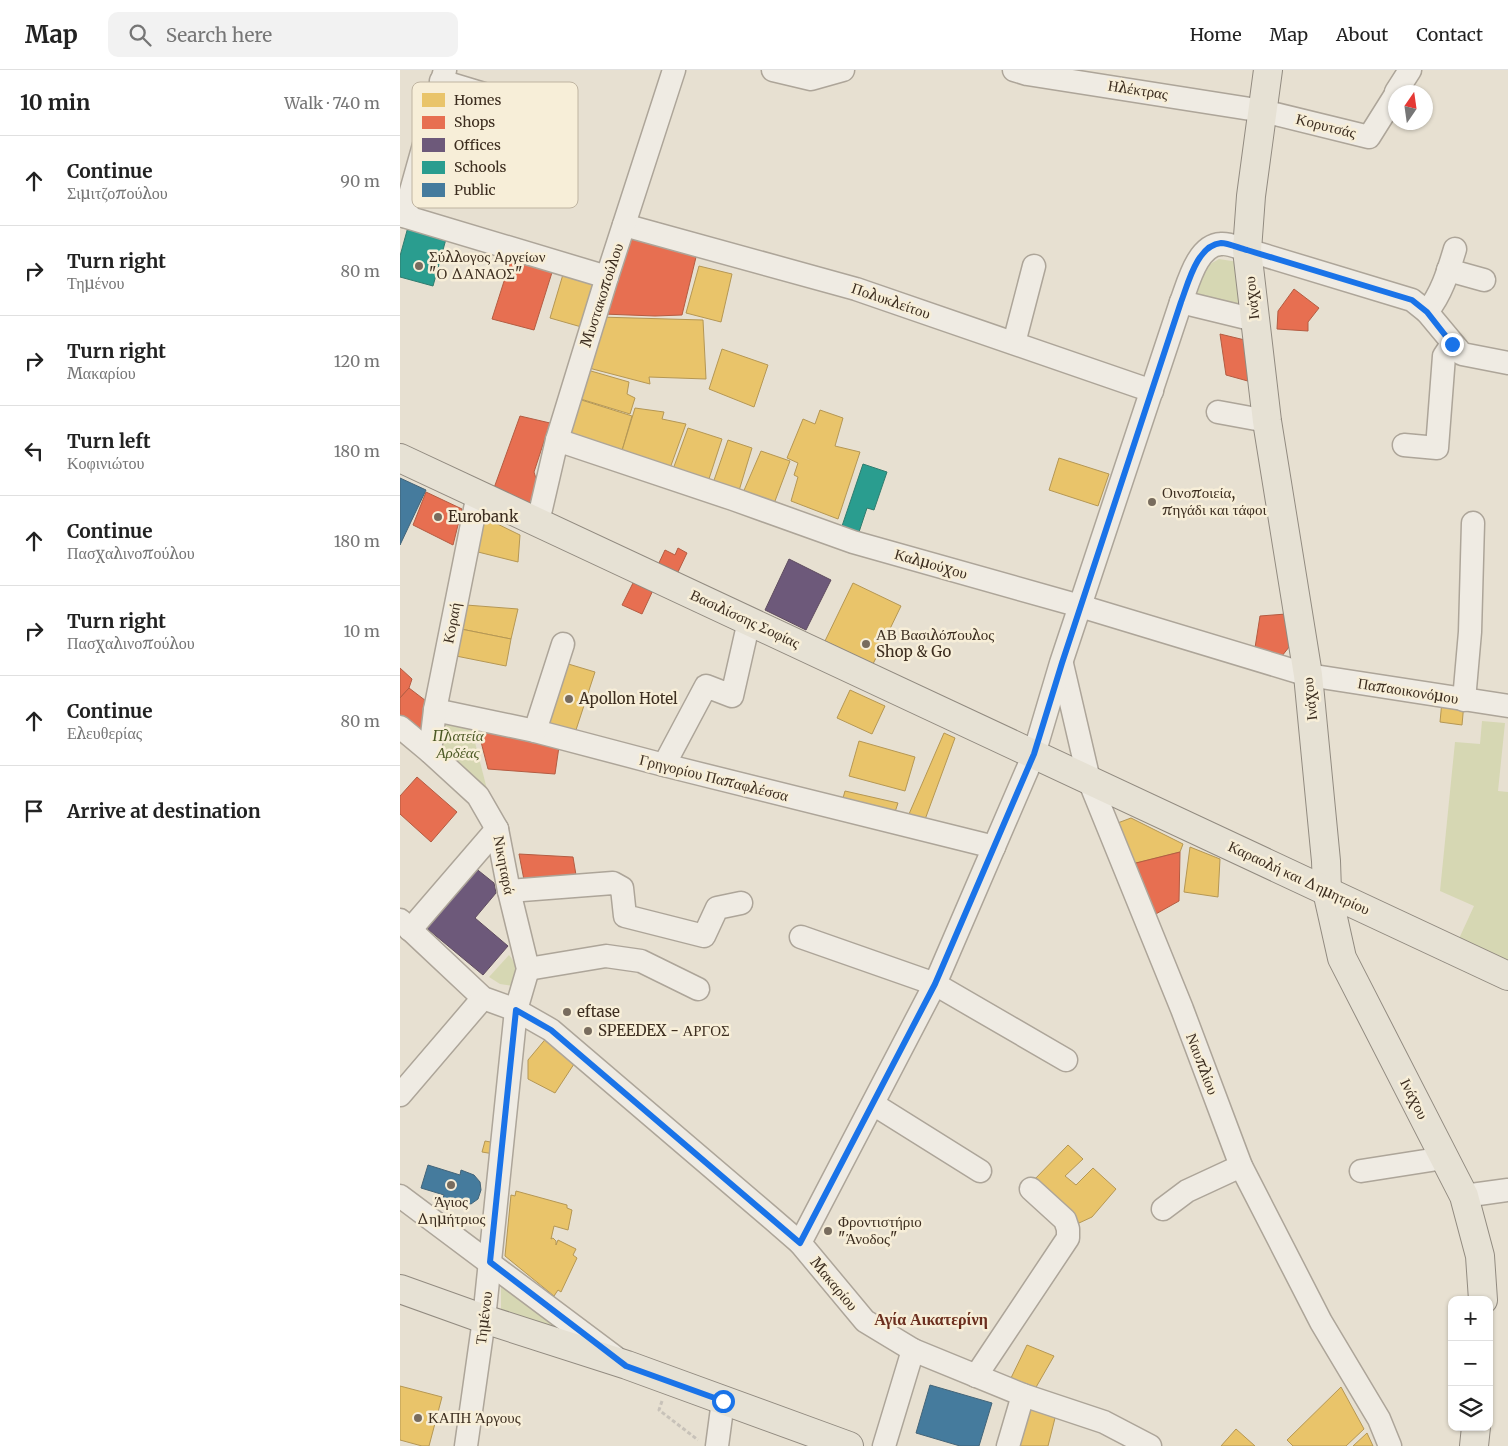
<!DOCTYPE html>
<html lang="en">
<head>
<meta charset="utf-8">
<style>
  :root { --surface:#fff; --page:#f2f2f2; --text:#222; --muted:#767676; --line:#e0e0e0 }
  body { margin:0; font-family:Merriweather,serif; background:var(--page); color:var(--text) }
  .controls { position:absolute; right:15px; bottom:15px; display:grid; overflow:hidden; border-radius:10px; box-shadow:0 1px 4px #0004 }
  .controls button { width:45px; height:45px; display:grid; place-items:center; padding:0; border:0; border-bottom:1px solid var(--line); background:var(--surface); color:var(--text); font:25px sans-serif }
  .compass { position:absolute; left:988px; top:15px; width:45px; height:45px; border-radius:50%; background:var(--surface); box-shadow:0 1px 4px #0004; rotate:13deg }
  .stop { position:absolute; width:15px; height:15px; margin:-11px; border:4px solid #1a73e8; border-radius:50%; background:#fff }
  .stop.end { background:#1a73e8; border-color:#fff; box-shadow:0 1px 5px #0008 }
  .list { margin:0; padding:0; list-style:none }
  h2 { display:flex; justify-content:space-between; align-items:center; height:65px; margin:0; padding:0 20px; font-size:21px }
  h2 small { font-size:16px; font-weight:400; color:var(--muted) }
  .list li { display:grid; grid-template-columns:32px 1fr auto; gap:15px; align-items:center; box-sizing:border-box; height:90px; padding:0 20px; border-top:1px solid var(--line) }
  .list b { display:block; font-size:19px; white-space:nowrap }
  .list p { margin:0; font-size:16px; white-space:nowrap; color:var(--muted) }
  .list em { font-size:16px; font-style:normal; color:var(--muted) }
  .icon { flex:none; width:28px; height:28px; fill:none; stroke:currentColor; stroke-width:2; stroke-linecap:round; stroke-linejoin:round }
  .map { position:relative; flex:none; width:1108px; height:1376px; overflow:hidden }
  header { display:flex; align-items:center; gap:30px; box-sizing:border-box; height:70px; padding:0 25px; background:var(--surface); border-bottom:1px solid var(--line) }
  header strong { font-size:24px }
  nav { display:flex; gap:28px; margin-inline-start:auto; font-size:18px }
  .search { width:350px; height:45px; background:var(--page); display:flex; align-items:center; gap:12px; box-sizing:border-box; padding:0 18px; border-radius:10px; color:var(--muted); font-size:19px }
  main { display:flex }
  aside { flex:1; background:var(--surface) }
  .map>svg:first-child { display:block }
  .green { fill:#d6d7b3 }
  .homes { fill:#e9c46a; stroke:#b59754 }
  .shops { fill:#e76f51; stroke:#b45c42 }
  .offices { fill:#6d597a; stroke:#5f4c5f }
  .schools { fill:#2a9d8f; stroke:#307c6e }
  .public { fill:#457b9d; stroke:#436478 }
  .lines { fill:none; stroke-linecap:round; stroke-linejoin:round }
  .minor-casing { stroke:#ada599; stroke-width:25 }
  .major-casing { stroke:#928b80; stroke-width:30 }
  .path { stroke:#c8c2b9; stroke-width:3; stroke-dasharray:4 2.5; stroke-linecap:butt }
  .minor { stroke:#efebe3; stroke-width:22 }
  .major { stroke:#e6e1d4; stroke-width:28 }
  .route { stroke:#1a73e8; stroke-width:6 }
  .poi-dot { fill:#786c5e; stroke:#f7eed8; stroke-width:2 }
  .labels { text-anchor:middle; stroke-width:5; stroke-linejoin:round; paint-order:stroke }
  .street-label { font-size:15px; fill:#3d2e20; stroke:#f7eed8 }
  .poi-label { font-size:15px; fill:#3d2e20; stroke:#f7eed8; text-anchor:start }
  .park-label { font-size:15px; font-style:italic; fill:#4d5a26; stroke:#f7eed8 }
  .neighbourhood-label { font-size:16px; font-weight:bold; fill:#6b2e1e; stroke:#f7eed8 }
  .key { fill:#f7eed8; stroke:#bfb4a1; stroke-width:1 }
  .key-label { font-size:14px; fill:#3d2e20 }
</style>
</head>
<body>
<header>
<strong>Map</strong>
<div class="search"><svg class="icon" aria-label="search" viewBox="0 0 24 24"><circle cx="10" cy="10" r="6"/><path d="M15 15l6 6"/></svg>Search here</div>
<nav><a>Home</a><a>Map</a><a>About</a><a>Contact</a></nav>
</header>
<main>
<aside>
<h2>10 min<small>Walk · 740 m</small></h2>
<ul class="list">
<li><svg class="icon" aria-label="ahead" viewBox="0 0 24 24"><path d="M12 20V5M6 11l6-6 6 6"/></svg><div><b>Continue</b><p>Σιμιτζοπούλου</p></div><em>90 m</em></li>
<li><svg class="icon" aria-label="right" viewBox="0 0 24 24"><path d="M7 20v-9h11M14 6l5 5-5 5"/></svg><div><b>Turn right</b><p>Τημένου</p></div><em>80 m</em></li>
<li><svg class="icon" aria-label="right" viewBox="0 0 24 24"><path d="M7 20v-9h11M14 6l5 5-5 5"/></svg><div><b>Turn right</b><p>Μακαρίου</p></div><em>120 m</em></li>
<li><svg class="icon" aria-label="left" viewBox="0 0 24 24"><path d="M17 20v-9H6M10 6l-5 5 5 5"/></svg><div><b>Turn left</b><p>Κοφινιώτου</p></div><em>180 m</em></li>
<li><svg class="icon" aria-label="ahead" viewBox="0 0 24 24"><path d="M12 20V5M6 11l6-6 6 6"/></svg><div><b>Continue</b><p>Πασχαλινοπούλου</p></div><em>180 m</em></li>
<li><svg class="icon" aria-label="right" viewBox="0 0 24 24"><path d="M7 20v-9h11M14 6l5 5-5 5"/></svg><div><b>Turn right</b><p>Πασχαλινοπούλου</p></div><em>10 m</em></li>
<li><svg class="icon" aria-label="ahead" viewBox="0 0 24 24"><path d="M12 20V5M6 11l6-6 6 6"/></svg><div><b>Continue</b><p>Ελευθερίας</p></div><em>80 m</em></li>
<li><svg class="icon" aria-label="arrive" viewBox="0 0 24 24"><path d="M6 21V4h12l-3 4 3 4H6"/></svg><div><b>Arrive at destination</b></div></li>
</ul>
</aside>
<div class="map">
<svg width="1108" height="1376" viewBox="0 0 1108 1376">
  <rect width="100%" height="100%" fill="#e7e0d1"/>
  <g class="green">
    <path d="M819 189 838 192 847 246 788 230 805 197Z"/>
    <path d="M39 645 69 649 89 727 41 684Z"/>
    <path d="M1082 651 1105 653 1098 721 1108 722V897L1057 873 1074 836 1040 821 1055 672 1080 674Z"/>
    <path d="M109 885C118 896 118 903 113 916L100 914 89 907Z"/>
    <path d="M101 1213 172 1268 101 1248Z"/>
  </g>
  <g class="homes">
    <path d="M299 196 332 204 321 252 286 243Z"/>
    <path d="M164 201 201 211 185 258 150 248Z"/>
    <path d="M199 247 303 250 306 309 249 307 250 314 185 297Z"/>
    <path d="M322 279 368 295 354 337 309 319Z"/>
    <path d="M184 299 229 312 227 324 235 328 230 344 174 327Z"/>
    <path d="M172 327 232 346 221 384 161 365Z"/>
    <path d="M235 338 264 342 262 349 286 354 269 401 221 384Z"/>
    <path d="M420 340 443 348 435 376 460 382 438 449 391 431 398 407 394 405 398 393 387 388 403 349 415 354Z"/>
    <path d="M288 358 322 369 307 415 272 402Z"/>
    <path d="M328 370 352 378 338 424 312 416Z"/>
    <path d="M361 381 390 391 372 439 342 425Z"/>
    <path d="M659 388 709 404 698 436 649 420Z"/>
    <path d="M83 447 120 465 118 492 78 482Z"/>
    <path d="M453 513 501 536 473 594 425 571Z"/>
    <path d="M66 535 118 539 111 569 61 559Z"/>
    <path d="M61 559 111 569 106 596 56 586Z"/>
    <path d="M165 593 195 602 174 666 144 656Z"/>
    <path d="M450 620 485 636 472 664 437 648Z"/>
    <path d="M1042 631 1064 633 1062 655 1040 652Z"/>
    <path d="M544 663 555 668 523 755 506 751Z"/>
    <path d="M459 671 515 687 505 721 449 706Z"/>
    <path d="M445 721 498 733 493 748 441 735Z"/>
    <path d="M731 748 783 774 780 782 732 794 715 754Z"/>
    <path d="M790 777 820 789 818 827 784 822Z"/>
    <path d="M148 966 176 991 155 1023 128 1009V990Z"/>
    <path d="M85 1071 96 1073 94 1084 82 1082Z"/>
    <path d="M668 1075 683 1089 665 1106 676 1115 693 1098 716 1119 692 1147 679 1153 633 1111Z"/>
    <path d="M116 1121 167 1135V1138L172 1140 168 1160 154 1156 151 1169 153 1168 156 1171V1175L158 1170 176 1179 173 1185 177 1188 161 1222 158 1220 154 1226 105 1186 111 1125 115 1126Z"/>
    <path d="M627 1275 654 1286 635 1319 610 1310Z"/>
    <path d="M0 1316 42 1327 29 1376H22L0 1370Z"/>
    <path d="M941 1317 964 1359 946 1376H893L887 1370Z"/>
    <path d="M628 1334 656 1344 648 1376H616Z"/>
    <path d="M836 1359 855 1376H821Z"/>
    <path d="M967 1363 973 1376H953Z"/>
  </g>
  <g class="shops">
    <path d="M229 162 297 183 282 245 255 246 203 244Z"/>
    <path d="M113 183 154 196 134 260 92 249Z"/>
    <path d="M894 219 919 238 908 252V261L877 259 878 241Z"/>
    <path d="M820 264 849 271 855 313 826 305Z"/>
    <path d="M120 346 150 353 134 402 137 412 132 435 94 418Z"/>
    <path d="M26 422 62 439 53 475 13 455Z"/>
    <path d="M278 478 287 483 277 504 258 495 265 480 275 485Z"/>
    <path d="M235 509 254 518 242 544 222 535Z"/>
    <path d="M886 544 893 572 878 591 854 584 860 546Z"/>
    <path d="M0 598 12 609 9 618 0 628Z"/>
    <path d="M9 618 30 634 27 659 14 664 0 650V628Z"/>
    <path d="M78 660 160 670 155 704 88 699Z"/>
    <path d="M17 707 57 742 31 772 0 744V726Z"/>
    <path d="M780 782 779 831 754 845 732 794Z"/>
    <path d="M119 784 173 787 177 811 125 815Z"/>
  </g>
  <g class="offices">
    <path d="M389 489 431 510 406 560 365 540Z"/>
    <path d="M74 797 94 813 96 823 75 848 108 876 83 905 24 856Z"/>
  </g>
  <g class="schools">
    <path d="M8 157 46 169 33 216 0 207V186Z"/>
    <path d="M463 394 487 402 474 440 467 438 457 468 440 462Z"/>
  </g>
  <g class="public">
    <path d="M0 408 26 420 0 475Z"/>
    <path d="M28 1095 60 1105 61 1100 74 1105 80 1112 81 1120 78 1129 71 1134 57 1130 56 1135 42 1131 44 1125 21 1118Z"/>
    <path d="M530 1315 592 1333 579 1376H560L516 1363Z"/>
  </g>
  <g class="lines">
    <defs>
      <g id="minor">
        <path d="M373 0 411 9 443 0"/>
        <path d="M614 0 627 4 863 41 969 67 996 24"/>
        <path d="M41 11 150 44"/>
        <path d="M996 22 1010 0"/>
        <path d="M0 145 207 207"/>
        <path d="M4 146 45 0"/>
        <path d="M224 155 456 219 752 321"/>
        <path d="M1048 200 1084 210"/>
        <path d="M781 232 855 250"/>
        <path d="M1027 242C1042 223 1048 202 1055 179"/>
        <path d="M614 273 634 196"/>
        <path d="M818 342 867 351"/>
        <path d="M157 370 333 429 453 472 680 536 908 605 1108 636"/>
        <path d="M1004 375 1037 378 1044 286 1052 274"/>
        <path d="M136 451 141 439 157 370 207 207 274 0"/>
        <path d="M662 594 689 710 782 939 841 1096 921 1252 979 1349 990 1376"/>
        <path d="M1064 630 1070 562 1073 453"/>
        <path d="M35 640 135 661 264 695 594 777"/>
        <path d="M0 657 30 682 78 726 97 759 109 821 128 899 116 940 84 1249 66 1376"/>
        <path d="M135 661 163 574"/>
        <path d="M30 682 35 640 78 424"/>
        <path d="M264 695 306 616 332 626 349 551"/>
        <path d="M109 821 213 813 222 818 225 846 304 866 317 838 341 833"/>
        <path d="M0 850 83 928 116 940 151 960 370 1147 400 1173 465 1251 513 1280 623 1325 704 1352 750 1376"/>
        <path d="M10 860 97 759"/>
        <path d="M401 867 535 914 666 990"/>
        <path d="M128 899 206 886 241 891 298 919"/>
        <path d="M0 1025 83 928"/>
        <path d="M473 1034 580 1101"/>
        <path d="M961 1101 1044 1088"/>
        <path d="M0 1126 215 1287"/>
        <path d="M1064 1126 1108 1120"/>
        <path d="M763 1139 787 1121 841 1096"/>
        <path d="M400 1173 535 914 634 684 661 593 781 232C788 214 797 175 821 174 829 173 839 178 847 180L1012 230 1027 242 1062 284 1108 293"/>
        <path d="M576 1306 668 1168V1159L665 1150 631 1119"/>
        <path d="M317 1376 323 1331"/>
        <path d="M484 1376 513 1280"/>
        <path d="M608 1376 623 1325"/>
      </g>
      <g id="major">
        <path d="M868 0 851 126 847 180 867 351 908 605 926 791 927 821 942 888 1064 1126 1080 1186 1083 1230"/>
        <path d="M0 388 1108 906"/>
        <path d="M0 1219 84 1249 227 1295 449 1376"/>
        <path d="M1074 1376 1076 1357"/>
      </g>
    </defs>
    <use href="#minor" class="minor-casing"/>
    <use href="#major" class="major-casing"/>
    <path class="path" d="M262 1331 259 1340 298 1370"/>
    <use href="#minor" class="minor"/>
    <use href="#major" class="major"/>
  </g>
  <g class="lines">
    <path class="route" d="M323 1331 226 1296 90 1192 116 940 151 960 400 1173 535 914 634 684 662 593 781 232C788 214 797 175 821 173 828 173 839 178 847 180L1012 230 1027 242 1052 274"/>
  </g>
  <g class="poi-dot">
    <circle cx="19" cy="196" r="5"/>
    <circle cx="752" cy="432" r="5"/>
    <circle cx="38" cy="447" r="5"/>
    <circle cx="466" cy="574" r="5"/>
    <circle cx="169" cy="629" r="5"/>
    <circle cx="167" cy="942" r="5"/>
    <circle cx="188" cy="961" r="5"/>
    <circle cx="51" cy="1115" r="5"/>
    <circle cx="428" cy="1161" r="5"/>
    <circle cx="18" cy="1348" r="5"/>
  </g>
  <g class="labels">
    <g class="street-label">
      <text transform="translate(738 20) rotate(9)" y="5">Ηλέκτρας</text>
      <text transform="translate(926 56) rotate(14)" y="5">Κορυτσάς</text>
      <text transform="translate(202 225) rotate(-72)" y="5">Μυστακοπούλου</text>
      <text transform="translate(852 228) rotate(-96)" y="5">Ινάχου</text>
      <text transform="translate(491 231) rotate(19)" y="5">Πολυκλείτου</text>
      <text transform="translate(531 494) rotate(16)" y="5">Καλμούχου</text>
      <text transform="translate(345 549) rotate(25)" y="5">Βασιλίσσης Σοφίας</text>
      <text transform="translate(52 553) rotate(-79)" y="5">Κοραή</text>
      <text transform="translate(1008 621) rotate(9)" y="5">Παπαοικονόμου</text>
      <text transform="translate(910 629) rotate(-96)" y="5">Ινάχου</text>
      <text transform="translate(314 708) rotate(14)" y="5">Γρηγορίου Παπαφλέσσα</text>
      <text transform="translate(104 795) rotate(79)" y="5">Νικηταρά</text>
      <text transform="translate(899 808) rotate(25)" y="5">Καραολή και Δημητρίου</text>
      <text transform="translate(802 994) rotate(69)" y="5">Ναυπλίου</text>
      <text transform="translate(1014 1029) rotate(63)" y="5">Ινάχου</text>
      <text transform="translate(434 1214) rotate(50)" y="5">Μακαρίου</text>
      <text transform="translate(84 1248) rotate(-83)" y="5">Τημένου</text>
    </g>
    <g class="poi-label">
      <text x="29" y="192">Σύλλογος Αργείων<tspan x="29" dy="17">"Ο ΔΑΝΑΟΣ"</tspan></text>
      <text x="762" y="428">Οινοποιεία,<tspan x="762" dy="17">πηγάδι και τάφοι</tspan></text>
      <text x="48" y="452">Eurobank</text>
      <text x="476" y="570">ΑΒ Βασιλόπουλος<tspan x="476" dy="17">Shop &amp; Go</tspan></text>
      <text x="179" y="634">Apollon Hotel</text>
      <text x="177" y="947">eftase</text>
      <text x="198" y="966">SPEEDEX - ΑΡΓΟΣ</text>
      <text x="51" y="1137" text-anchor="middle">Άγιος<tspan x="51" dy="17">Δημήτριος</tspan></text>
      <text x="438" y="1157">Φροντιστήριο<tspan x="438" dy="17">"Άνοδος"</tspan></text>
      <text x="28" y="1353">ΚΑΠΗ Άργους</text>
    </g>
    <g class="park-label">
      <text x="58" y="671">Πλατεία<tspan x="58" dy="17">Αρδέας</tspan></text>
    </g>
    <g class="neighbourhood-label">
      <text x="531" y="1255">Αγία Αικατερίνη</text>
    </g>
  </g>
  <rect x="12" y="12" width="166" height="126" rx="8" class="key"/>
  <rect x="22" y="23" width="23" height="14" fill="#e9c46a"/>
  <rect x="22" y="46" width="23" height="13" fill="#e76f51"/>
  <rect x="22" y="68" width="23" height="14" fill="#6d597a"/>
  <rect x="22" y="91" width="23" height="13" fill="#2a9d8f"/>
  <rect x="22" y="113" width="23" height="14" fill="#457b9d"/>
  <g class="key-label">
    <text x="54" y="35">Homes</text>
    <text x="54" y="57">Shops</text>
    <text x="54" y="80">Offices</text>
    <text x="54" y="102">Schools</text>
    <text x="54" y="125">Public</text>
  </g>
</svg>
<div class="controls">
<button>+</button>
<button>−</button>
<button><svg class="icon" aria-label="layers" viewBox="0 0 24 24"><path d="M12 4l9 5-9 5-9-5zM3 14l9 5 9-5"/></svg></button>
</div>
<svg class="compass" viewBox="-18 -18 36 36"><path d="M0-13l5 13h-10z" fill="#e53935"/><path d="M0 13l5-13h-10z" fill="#767676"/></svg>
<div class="stop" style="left:323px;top:1331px"></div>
<div class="stop end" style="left:1052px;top:274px"></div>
</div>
</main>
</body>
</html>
